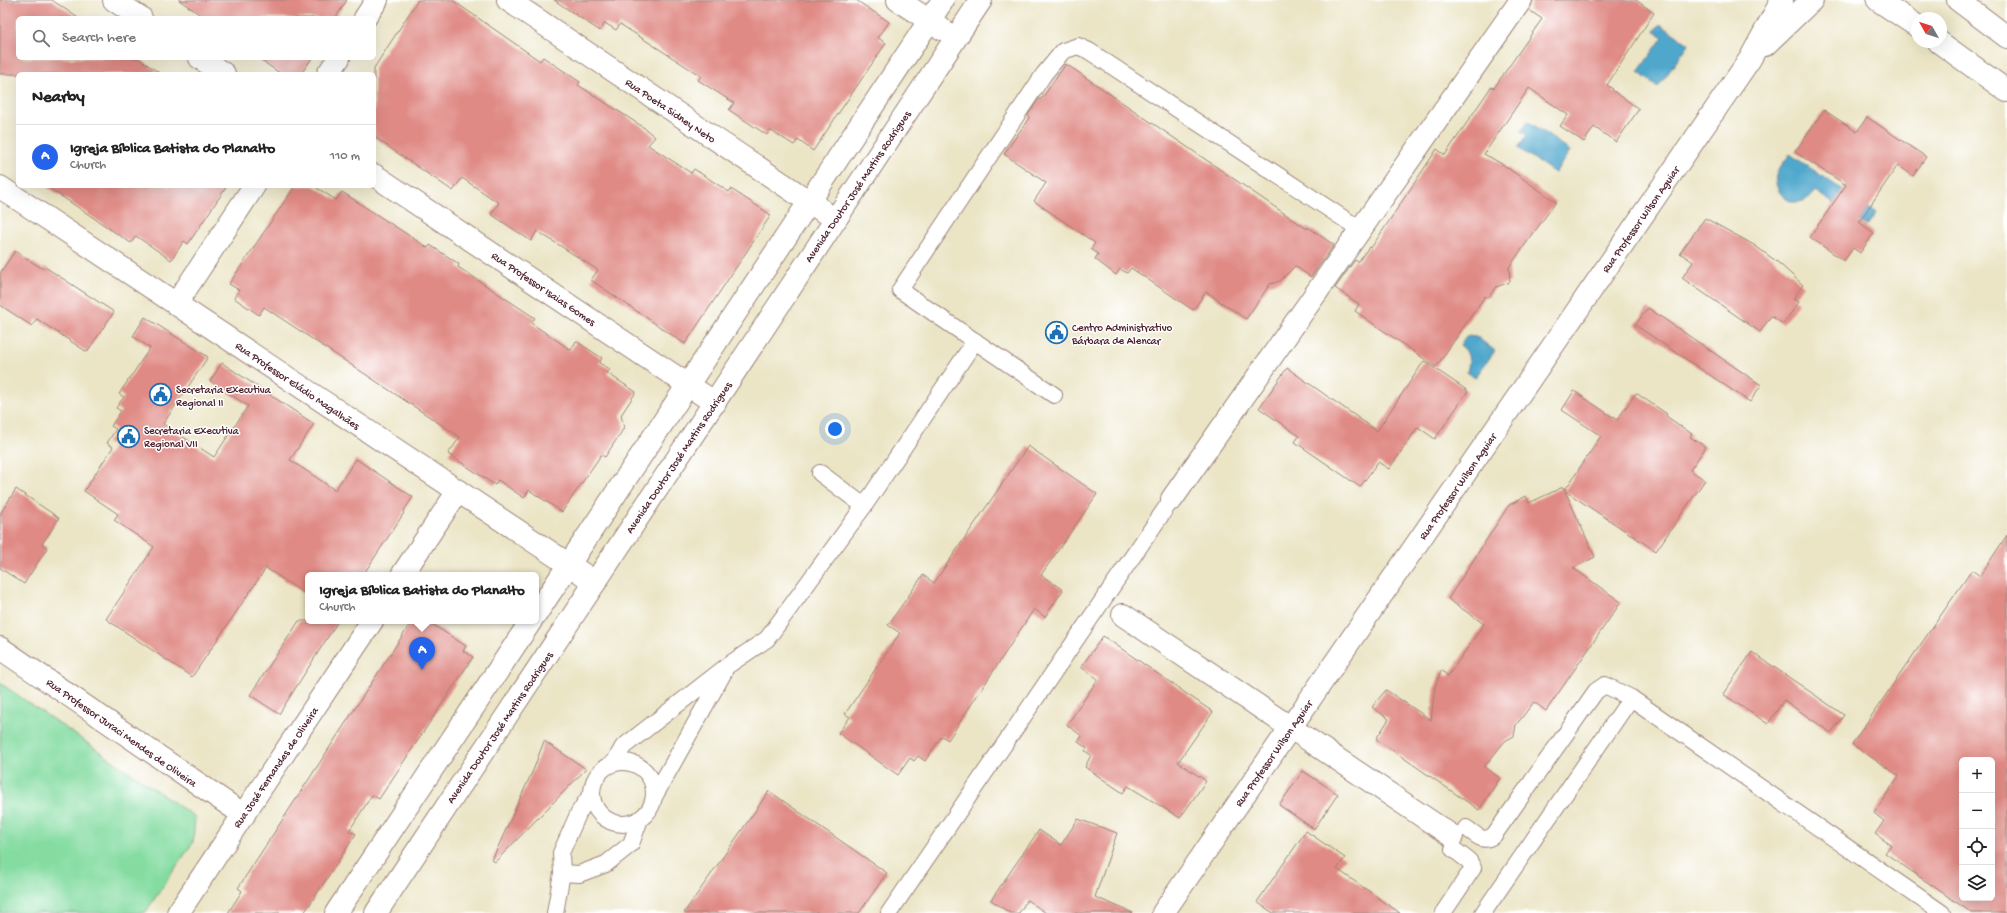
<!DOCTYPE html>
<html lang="en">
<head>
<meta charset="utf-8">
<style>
  :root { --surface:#fff; --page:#f2f2f2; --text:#222; --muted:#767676; --line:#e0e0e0; --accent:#2563eb }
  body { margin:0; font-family:"Gochi Hand",sans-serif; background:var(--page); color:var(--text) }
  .controls { position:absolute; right:12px; bottom:12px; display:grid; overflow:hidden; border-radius:6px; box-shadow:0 4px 16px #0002 }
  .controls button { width:36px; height:36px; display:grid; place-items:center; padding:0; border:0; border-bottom:1px solid var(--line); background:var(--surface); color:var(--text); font:20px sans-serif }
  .compass { position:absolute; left:1911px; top:12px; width:36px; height:36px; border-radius:50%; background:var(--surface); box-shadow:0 4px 16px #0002; rotate:309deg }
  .you { position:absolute; left:835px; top:429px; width:14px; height:14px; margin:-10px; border:3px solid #fff; border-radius:50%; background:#1a73e8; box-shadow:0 0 0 6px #1a73e833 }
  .badge { display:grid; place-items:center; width:26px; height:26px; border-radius:50%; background:var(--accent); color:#fff; font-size:13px; font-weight:700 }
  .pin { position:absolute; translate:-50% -33px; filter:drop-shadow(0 1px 2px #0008) }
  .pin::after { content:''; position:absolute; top:21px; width:14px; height:12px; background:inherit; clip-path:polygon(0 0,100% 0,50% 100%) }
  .popup { position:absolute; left:305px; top:572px; width:234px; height:52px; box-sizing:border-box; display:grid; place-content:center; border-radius:6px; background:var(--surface); filter:drop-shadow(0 1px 3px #0005); font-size:13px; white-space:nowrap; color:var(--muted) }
  .popup b { font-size:15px; color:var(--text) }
  .popup::after { content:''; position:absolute; left:50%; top:100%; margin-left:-8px; border:8px solid transparent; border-top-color:var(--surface) }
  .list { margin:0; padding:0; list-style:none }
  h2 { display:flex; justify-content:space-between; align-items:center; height:52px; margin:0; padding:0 16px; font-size:17px }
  h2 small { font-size:13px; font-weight:400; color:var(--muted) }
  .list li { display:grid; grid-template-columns:26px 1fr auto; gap:12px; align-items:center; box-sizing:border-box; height:64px; padding:0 16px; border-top:1px solid var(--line) }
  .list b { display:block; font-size:15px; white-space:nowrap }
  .list p { margin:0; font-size:13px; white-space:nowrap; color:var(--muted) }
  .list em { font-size:13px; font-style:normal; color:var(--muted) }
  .icon { flex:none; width:22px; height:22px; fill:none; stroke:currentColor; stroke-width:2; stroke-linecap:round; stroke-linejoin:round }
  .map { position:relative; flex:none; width:2007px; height:913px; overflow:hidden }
  .search { position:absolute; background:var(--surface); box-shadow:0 4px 16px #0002; left:16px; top:16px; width:360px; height:44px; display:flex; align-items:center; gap:10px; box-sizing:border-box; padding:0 14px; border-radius:6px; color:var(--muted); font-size:15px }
  .panel { position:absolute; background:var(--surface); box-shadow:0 4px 16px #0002; left:16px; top:72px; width:360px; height:116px; border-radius:6px }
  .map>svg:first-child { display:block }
  .green { fill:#84dca1; stroke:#677e66 }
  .water { fill:#4fa7cc; stroke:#4c637c }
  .building { fill:#e08a85; fill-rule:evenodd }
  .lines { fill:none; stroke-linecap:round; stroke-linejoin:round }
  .service-casing { stroke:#9a8278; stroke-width:18 }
  .minor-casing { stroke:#9a8278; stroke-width:24 }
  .tertiary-casing { stroke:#9a8278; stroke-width:24 }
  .service { stroke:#fff; stroke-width:16 }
  .minor { stroke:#fff; stroke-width:22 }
  .tertiary { stroke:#fff; stroke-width:22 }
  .labels { text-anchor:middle; stroke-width:3; stroke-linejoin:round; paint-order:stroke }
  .street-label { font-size:11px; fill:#4a1f2b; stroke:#fff }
  .poi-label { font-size:11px; fill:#4a1f2b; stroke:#fff; text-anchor:start }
</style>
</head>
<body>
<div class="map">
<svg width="2007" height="913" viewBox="0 0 2007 913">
  <rect width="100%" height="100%" fill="#fff"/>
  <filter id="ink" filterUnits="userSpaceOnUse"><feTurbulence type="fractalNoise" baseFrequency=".025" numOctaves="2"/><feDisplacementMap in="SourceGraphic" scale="8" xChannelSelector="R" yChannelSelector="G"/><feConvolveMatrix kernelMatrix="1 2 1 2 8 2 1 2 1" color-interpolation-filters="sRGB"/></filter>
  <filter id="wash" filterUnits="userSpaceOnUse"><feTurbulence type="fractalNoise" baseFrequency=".012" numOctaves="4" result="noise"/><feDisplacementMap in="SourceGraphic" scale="16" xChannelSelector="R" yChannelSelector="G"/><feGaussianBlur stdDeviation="0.9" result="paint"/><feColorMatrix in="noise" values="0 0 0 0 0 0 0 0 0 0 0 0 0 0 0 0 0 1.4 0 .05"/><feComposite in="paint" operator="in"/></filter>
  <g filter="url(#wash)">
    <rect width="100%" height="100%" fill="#ebe5c6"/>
    <path class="green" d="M0 683 195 817 193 842 145 913H0Z"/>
    <g class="water">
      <path d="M1660 24 1689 44 1658 87 1638 72 1663 37 1655 31Z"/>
      <path d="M1528 121 1570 151 1555 173 1518 148 1527 135 1521 131Z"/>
      <path d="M1790 154 1876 213 1867 226 1815 191C1812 195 1808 199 1803 201 1788 207 1773 190 1776 175 1778 168 1786 160 1790 154Z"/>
      <path d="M1466 336 1477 337 1495 351 1475 378 1467 372C1470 361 1470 352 1460 345Z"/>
    </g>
    <g id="blocks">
      <g class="building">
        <path d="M0 0H52L78 18H18V58H138L161 74H0Z"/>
        <path d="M179 0H347L336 17 338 18H205Z"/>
        <path d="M418 0H452L540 61 543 57 580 82 578 85 643 127 655 137 648 145 691 173 694 169 729 192 731 189 771 215 685 344 591 280 598 270 537 231 531 241 491 214 499 203 462 178 453 191 374 137V68Z"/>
        <path d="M554 0H856L889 22 878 38 886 43 813 151 798 140 794 145 770 130 767 135 729 110 734 103 698 80 701 76 620 24 616 30 605 23 600 31Z"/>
        <path d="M1533 0H1636L1654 13 1607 85 1613 89 1612 90 1639 109 1616 142 1594 127 1584 142 1560 126 1568 115 1529 88 1484 154 1502 164 1556 202 1509 267 1510 282 1496 287 1488 298 1485 296 1436 367 1355 311 1359 304 1335 288 1355 260 1358 262 1369 247 1371 248 1437 149 1445 155 1491 87 1494 88 1542 19 1529 10Z"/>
        <path d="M258 58H312L301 74H281Z"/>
        <path d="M1066 64 1307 229 1308 227 1334 245 1311 277 1295 266 1280 281 1270 284 1246 319 1206 292 1193 310 1131 268 1127 273 1120 269 1116 275 1095 259 1098 254 1091 249 1095 243 1034 201 1046 183 1004 154 1029 118 1028 115 1038 100 1042 98Z"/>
        <path d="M1824 110 1857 132 1867 117 1926 157 1913 176 1898 165 1859 222 1874 233 1860 253 1853 248 1844 261 1810 237 1846 185 1795 152Z"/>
        <path d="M46 186H227L188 244 184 241 171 260 136 236 131 243Z"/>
        <path d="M295 186H314L336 200 342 192 428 248 430 245 459 264 458 267 535 318 531 323 571 350 576 341 602 358 599 363 610 369 607 373 636 392 621 415 624 428 605 457 601 455 562 512 529 490 524 498 498 480 495 485 448 454 460 437 264 307 259 315 234 298 239 290 229 284Z"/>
        <path d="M1705 218 1754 245 1780 264 1803 285 1793 299 1799 302 1783 324 1771 316 1760 332 1682 278 1693 262 1680 253Z"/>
        <path d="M15 251 43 269 45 267 114 312 87 352 37 319 32 326 0 305V273Z"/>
        <path d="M1648 308 1761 385 1750 402 1635 325Z"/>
        <path d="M145 317 208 357 163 424 214 457 248 406 210 381 222 363 314 424 290 460 335 490 356 459 413 497 403 512 404 513 363 575H308V596L266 568 192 677 106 619 154 547 114 520 118 514 84 491 113 447 107 443 116 429 111 426 121 411 116 408 124 397 119 394 150 348 133 336Z"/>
        <path d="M1424 361 1468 391 1435 439 1418 427 1389 469 1378 462 1360 487 1295 442 1299 436 1259 408 1287 368 1377 431Z"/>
        <path d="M1574 391 1617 420 1636 393 1667 414 1666 416 1692 434 1690 437 1706 447 1690 470 1705 480 1656 551 1565 491 1595 557 1573 568 1621 602 1546 711 1534 702 1516 725 1514 736 1505 741 1484 767 1500 778 1479 810 1376 739 1389 719 1372 707 1386 690 1431 720 1435 687 1441 670 1448 676 1484 624 1448 599 1509 505 1526 496 1529 503 1563 487 1565 490 1601 436 1562 410Z"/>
        <path d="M1028 446 1097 494 1041 575 1063 590 1045 617 1034 609 948 740 942 736 925 761 918 756 914 761 910 758 898 775 838 733 850 717 845 714 900 633 888 625 923 575 934 583Z"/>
        <path d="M16 489 59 518 42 544 47 548 24 584 0 568V514Z"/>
        <path d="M2007 535V913H1972L1885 853 1891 845 1875 834 1884 821 1874 813 1899 776 1852 744 1972 570 1980 576ZM1962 760H1992V898H1962Z"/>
        <path d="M299 621H338L279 714 250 695Z"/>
        <path d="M412 621H427L466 646 463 651 473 657 379 799 372 795 349 831 356 834 304 913H228L242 891 238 888Z"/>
        <path d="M1103 636 1213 712 1178 762 1206 781 1180 818 1128 786 1123 793 1085 767 1091 755 1085 751 1087 748 1078 742 1082 736 1067 725 1098 679 1081 667Z"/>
        <path d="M1752 652 1844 715 1831 733 1784 700 1768 724 1723 694Z"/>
        <path d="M544 741 586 769 495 862 492 860 534 768Z"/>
        <path d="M1303 771 1338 794 1314 829 1279 805Z"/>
        <path d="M769 791 887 873 859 913H684Z"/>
        <path d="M1078 819 1117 833 1095 897 1133 913H1046L1027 900 1019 913H1010L991 900 1039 830 1061 845Z"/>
        <path d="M1306 831 1345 858 1337 869 1400 913H1273L1257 902Z"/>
      </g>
    </g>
  </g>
  <g filter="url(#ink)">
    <use href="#blocks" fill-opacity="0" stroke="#9a8278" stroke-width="1"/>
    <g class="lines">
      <defs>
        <g id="service">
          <path d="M1054 395 900 290 1044 74 1063 51 1078 46 1089 51 1361 230"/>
          <path d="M820 473 864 506"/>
          <circle cx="623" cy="793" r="31"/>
          <path d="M614 763 623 747 727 666 767 639 864 506 975 341"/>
          <path d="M654 797 724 672"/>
          <path d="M1466 828C1477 835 1482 844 1494 835L1596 691 1605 685 1631 698 1942 913"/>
          <path d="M562 873 579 874 606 864 631 844 640 819"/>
          <path d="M555 913 562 873 561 853 579 812 592 793"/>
          <path d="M889 913 1172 499"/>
          <path d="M1443 913 1473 868 1469 861 1453 849"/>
          <path d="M1483 913 1631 698"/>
        </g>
        <g id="minor">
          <path d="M114 0 141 18"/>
          <path d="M508 0 823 211"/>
          <path d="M898 0 942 29"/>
          <path d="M365 18 377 0"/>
          <path d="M200 58 224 74"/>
          <path d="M328 74 339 58"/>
          <path d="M374 175 715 403"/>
          <path d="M0 187 595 582"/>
          <path d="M176 304 254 186"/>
          <path d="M1172 499 1521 0"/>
          <path d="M402 575 458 491"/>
          <path d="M536 614 943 0"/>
          <path d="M1123 615 1452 836"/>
          <path d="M0 648 244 815"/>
          <path d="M178 913 372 621"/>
          <path d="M336 913 531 621"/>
          <path d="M376 913 981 0"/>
        </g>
        <g id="tertiary">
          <path d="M1878 0 1917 26"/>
          <path d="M1958 0 2007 37"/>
          <path d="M1939 42 2007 91"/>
          <path d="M1765 45 1812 0"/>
          <path d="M1163 913 1750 59 1782 0"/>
        </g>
      </defs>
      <use href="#service" class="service-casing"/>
      <use href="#minor" class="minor-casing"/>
      <use href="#tertiary" class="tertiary-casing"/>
      <use href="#service" class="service"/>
      <use href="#minor" class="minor"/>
      <use href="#tertiary" class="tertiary"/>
    </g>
  </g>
  <defs>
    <symbol id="civic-ring" viewBox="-11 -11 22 22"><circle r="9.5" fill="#fff" stroke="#1f6fb2" stroke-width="1.5"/><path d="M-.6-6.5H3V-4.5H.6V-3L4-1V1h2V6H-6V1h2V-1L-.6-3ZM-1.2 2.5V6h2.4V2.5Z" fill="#1f6fb2"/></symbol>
  </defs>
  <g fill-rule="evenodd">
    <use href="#civic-ring" x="1044" y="320" width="25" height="25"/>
    <use href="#civic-ring" x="148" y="382" width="25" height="25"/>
    <use href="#civic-ring" x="116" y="424" width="25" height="25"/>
  </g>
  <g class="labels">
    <g class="street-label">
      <text transform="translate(671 110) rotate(34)" y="4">Rua Poeta Sidney Neto</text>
      <text transform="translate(857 186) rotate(-56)" y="4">Avenida Doutor José Martins Rodrigues</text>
      <text transform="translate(1640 219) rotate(-55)" y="4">Rua Professor Wilson Aguiar</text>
      <text transform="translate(544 288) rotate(34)" y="4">Rua Professor Isaias Gomes</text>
      <text transform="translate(298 385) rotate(34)" y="4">Rua Professor Eládio Magalhães</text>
      <text transform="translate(678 457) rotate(-56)" y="4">Avenida Doutor José Martins Rodrigues</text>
      <text transform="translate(1457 486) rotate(-55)" y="4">Rua Professor Wilson Aguiar</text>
      <text transform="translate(499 727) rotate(-56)" y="4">Avenida Doutor José Martins Rodrigues</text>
      <text transform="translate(122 732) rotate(35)" y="4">Rua Professor Juraci Mendes de Oliveira</text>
      <text transform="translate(1273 753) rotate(-55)" y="4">Rua Professor Wilson Aguiar</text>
      <text transform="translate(275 767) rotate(-56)" y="4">Rua José Fernandes de Oliveira</text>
    </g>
    <g class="poi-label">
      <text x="1072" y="331">Centro Administrativo<tspan x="1072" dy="13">Bárbara de Alencar</tspan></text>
      <text x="176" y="393">Secretaria Executiva<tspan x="176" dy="13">Regional II</tspan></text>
      <text x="144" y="434">Secretaria Executiva<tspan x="144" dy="13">Regional VII</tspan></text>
    </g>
  </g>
</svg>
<div class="controls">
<button>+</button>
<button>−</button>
<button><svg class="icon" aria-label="locate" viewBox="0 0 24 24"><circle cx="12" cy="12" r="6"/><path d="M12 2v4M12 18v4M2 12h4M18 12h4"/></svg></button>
<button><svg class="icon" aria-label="layers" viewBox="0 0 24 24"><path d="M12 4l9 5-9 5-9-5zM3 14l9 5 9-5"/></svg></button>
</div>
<svg class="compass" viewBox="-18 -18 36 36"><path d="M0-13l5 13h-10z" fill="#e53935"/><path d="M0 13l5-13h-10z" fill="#767676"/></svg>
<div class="you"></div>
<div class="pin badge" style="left:422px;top:670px">A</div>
<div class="popup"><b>Igreja Bíblica Batista do Planalto</b>Church</div>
<div class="search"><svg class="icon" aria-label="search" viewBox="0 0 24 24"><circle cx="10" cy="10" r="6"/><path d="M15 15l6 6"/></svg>Search here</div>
<section class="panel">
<h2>Nearby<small></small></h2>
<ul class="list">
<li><span class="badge">A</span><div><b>Igreja Bíblica Batista do Planalto</b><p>Church</p></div><em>110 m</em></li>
</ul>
</section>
</div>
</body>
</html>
